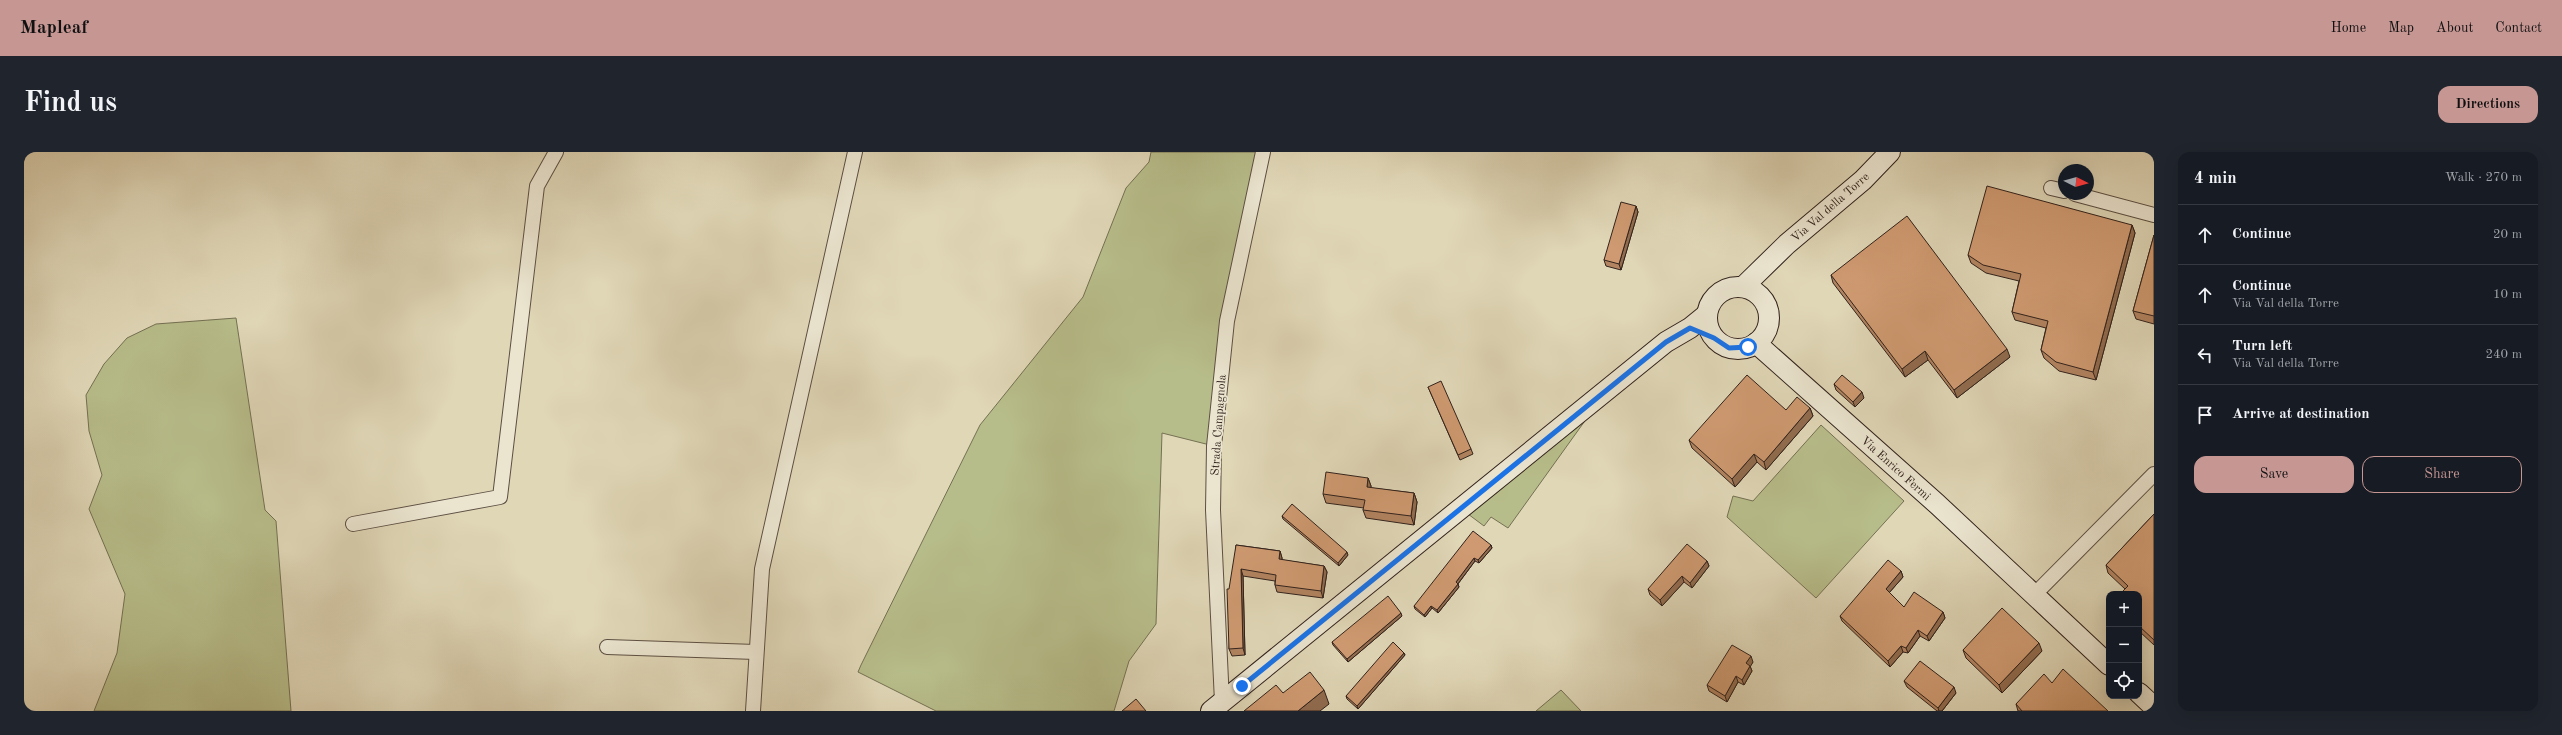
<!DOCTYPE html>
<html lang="en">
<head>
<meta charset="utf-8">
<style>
  :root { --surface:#171b24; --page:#20242c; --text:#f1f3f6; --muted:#9ea1a6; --line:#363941; --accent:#c59692 }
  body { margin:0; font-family:"Old Standard TT",serif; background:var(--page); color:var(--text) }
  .controls { position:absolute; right:12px; bottom:12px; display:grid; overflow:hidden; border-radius:8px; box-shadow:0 4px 16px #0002 }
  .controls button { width:36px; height:36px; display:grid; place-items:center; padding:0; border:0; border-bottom:1px solid var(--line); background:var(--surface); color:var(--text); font:20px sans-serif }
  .compass { position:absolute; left:2034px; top:12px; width:36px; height:36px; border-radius:50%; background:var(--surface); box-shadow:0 4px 16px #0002; rotate:96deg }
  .stop { position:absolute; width:12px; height:12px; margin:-9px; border:3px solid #1a73e8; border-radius:50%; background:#fff }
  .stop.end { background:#1a73e8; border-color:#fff; box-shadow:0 1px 4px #0008 }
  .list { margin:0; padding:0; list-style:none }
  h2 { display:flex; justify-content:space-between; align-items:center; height:52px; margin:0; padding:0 16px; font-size:17px }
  h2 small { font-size:13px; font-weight:400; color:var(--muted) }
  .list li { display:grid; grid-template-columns:26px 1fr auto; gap:12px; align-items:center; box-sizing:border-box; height:60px; padding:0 16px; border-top:1px solid var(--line) }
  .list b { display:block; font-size:15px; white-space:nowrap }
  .list p { margin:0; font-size:13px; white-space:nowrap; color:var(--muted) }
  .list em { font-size:13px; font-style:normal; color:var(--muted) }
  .actions { display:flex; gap:8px; padding:12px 16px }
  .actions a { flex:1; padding:9px 0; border:1px solid var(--accent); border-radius:12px; text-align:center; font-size:14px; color:var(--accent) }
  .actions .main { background:var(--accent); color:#111 }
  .icon { flex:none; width:22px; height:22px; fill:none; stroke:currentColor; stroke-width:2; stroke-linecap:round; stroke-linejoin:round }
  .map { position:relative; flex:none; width:2130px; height:559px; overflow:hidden; border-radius:12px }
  header { display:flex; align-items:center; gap:24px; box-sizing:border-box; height:56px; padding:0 20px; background:var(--accent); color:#111 }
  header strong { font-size:19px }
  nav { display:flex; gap:22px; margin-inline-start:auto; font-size:14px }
  .intro { display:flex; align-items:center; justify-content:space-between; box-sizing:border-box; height:96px; padding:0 24px }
  h1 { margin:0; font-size:28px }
  .button { padding:10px 18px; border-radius:12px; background:var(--accent); color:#111; font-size:14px; font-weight:700 }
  main { display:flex; gap:24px; padding:0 24px }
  aside { flex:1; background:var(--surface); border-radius:12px; box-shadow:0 4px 16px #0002 }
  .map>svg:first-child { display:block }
  .green { fill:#b7bd8a; stroke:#747053 }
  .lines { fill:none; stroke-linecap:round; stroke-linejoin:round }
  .street-casing { stroke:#5d4f43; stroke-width:16 }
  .secondary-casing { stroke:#31221c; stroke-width:22 }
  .street { stroke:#ebe5d0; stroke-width:14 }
  .secondary { stroke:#ebe5d0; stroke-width:20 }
  .wall { fill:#b28461; stroke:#31221c }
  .shaded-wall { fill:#916c4f; stroke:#31221c }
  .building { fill:#cf9a71; stroke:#31221c }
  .route { stroke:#1a73e8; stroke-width:5 }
  .labels { text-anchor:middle; stroke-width:3.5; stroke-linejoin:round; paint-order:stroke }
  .street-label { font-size:12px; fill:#31221c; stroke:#ebe5d0 }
</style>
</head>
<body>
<header>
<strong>Mapleaf</strong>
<nav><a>Home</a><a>Map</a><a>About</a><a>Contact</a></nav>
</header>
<div class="intro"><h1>Find us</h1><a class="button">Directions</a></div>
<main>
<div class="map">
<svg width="2130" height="559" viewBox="0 0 2130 559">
  <rect width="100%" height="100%" fill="#e0d7b7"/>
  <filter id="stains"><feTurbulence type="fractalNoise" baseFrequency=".005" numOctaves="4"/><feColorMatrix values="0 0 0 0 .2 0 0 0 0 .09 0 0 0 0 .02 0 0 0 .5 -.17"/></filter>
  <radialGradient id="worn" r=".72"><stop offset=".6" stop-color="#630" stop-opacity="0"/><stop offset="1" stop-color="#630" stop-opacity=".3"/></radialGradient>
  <g class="green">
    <path d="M1127 0H1239L1203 169 1190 294 1138 281 1132 472 1105 509 1090 559H912L834 520 837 513 956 273 1059 145 1102 36 1125 10Z"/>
    <path d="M212 166 241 358 252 369 267 559H70L93 501 101 442 65 357 78 323 65 279 62 243 80 212 103 186 132 172Z"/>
    <path d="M1563 266 1484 376 1467 365 1460 374 1444 362Z"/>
    <path d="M1797 273 1880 349 1792 446 1703 365 1709 344 1729 349Z"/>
    <path d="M1537 538 1557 559H1512Z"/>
  </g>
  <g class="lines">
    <defs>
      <g id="street">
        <path d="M2027 36 2040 39"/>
        <path d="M2051 42 2130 63"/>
        <path d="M329 372 476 345 513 34 532 0"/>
        <path d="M2010 443 2130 322"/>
        <path d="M583 495 732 500"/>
        <path d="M1198 550 1189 358 1190 294 1203 169 1239 0"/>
        <path d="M729 559 738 417 831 0"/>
      </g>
      <g id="secondary">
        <path d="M1719 135 1763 92 1839 28 1866 0"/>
        <circle cx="1714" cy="166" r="31"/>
        <path d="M1732 191 1913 352 2085 513"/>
        <path d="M2115 541 2130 555"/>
        <path d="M1187 559 1642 190 1666 176 1682 163"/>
      </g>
    </defs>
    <use href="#street" class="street-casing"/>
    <use href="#secondary" class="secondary-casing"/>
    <use href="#street" class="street"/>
    <use href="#secondary" class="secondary"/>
  </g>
  <g class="wall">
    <path d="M1612 54 1614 60 1597 118 1582 114 1580 108Z"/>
    <path d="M2108 73 2111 81 2072 228 2035 219 2020 206 2017 198 2022 176 1991 168 1988 160 1995 129 1962 121 1947 111 1944 103Z"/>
    <path d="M2130 83V172L2112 167 2109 159Z"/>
    <path d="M1807 123 1986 205 1933 246 1904 208 1881 225 1809 131Z"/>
    <path d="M1810 232 1840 246 1831 255 1812 238Z"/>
    <path d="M1404 235 1447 297 1449 302 1436 308Z"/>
    <path d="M1786 256 1789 264 1742 318 1733 310 1711 335 1668 296 1665 288 1762 258Z"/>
    <path d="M1344 326 1347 334V336L1390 341 1393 350 1390 373 1342 366 1339 358 1340 356 1302 351 1299 342Z"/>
    <path d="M2130 362V493L2115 479V442L2101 437 2084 421 2082 413Z"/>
    <path d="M1258 364 1324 403 1315 414 1259 367Z"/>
    <path d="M1212 393 1256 399 1258 406V408L1300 414 1303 420 1299 446 1253 440 1251 433V429L1219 424 1221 503 1208 504 1205 497Z"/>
    <path d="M1467 393 1468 396 1455 411 1451 409 1434 432 1435 435 1414 461 1408 456 1401 465 1391 457 1390 454Z"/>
    <path d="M1683 409 1685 414 1668 436 1660 430 1638 454 1626 443 1624 437Z"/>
    <path d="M1877 419 1879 425 1865 441 1880 455 1919 460 1921 466 1905 489 1896 484 1884 501 1879 500 1866 515 1818 469 1816 464Z"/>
    <path d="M1378 464 1324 510 1309 493 1308 490Z"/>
    <path d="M1939 498 2018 499 1978 541 1942 506Z"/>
    <path d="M1380 501 1381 503 1334 557 1323 547 1322 544Z"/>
    <path d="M1729 510 1726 514 1728 519 1720 533 1714 530 1703 550 1685 539 1683 533Z"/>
    <path d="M1880 529 1932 541 1918 559H1913L1883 535Z"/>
    <path d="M2028 531 2084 559H1994L1992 552Z"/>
  </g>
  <g class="shaded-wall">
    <path d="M1612 54 1614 60 1597 118 1595 112Z"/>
    <path d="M2108 73 2111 81 2072 228 2069 220Z"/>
    <path d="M1983 197 1986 205 1933 246 1930 238Z"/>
    <path d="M1901 199 1904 208 1881 225 1878 217Z"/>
    <path d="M1838 240 1840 246 1831 255 1829 250Z"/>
    <path d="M1786 256 1789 264 1742 318 1740 310Z"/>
    <path d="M1730 302 1733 310 1711 335 1708 327Z"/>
    <path d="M1344 326 1347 334 1346 343 1343 335Z"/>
    <path d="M1390 341 1393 350 1390 373 1387 364Z"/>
    <path d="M1467 393 1468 396 1455 411 1454 408Z"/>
    <path d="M1256 399 1258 406 1257 414 1255 407Z"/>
    <path d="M1323 400 1324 403 1315 414 1314 411Z"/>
    <path d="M1450 406 1451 409 1433 433 1432 430Z"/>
    <path d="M1683 409 1685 414 1668 436 1666 431Z"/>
    <path d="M1300 414 1303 420 1299 446 1297 439Z"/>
    <path d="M1217 417 1219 424 1221 503 1219 496Z"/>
    <path d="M1877 419 1879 425 1864 442 1862 437Z"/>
    <path d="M1658 424 1660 430 1638 454 1636 448Z"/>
    <path d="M1434 432 1435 435 1414 461 1413 458Z"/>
    <path d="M1407 454 1408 456 1401 465 1400 463Z"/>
    <path d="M1919 460 1921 466 1905 489 1903 484Z"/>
    <path d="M1377 461 1378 464 1324 510 1323 507Z"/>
    <path d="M1894 478 1896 484 1884 501 1882 496Z"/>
    <path d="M2015 491 2018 499 1978 541 1975 533Z"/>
    <path d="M1877 494 1879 500 1866 515 1864 509Z"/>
    <path d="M1380 501 1381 503 1334 557 1333 554Z"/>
    <path d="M1727 504 1729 510 1725 517 1722 511Z"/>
    <path d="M1726 514 1728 519 1720 533 1718 528Z"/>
    <path d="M1712 524 1714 530 1703 550 1701 544Z"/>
    <path d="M1930 535 1932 541 1918 559H1915L1914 556Z"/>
    <path d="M1300 538 1305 552 1296 559H1274Z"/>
  </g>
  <g class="building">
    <path d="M1963 34 2108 73 2069 220 2032 210 2017 198 2024 169 1988 160 1997 122 1959 113 1944 103Z"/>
    <path d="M1597 50 1612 54 1595 112 1580 108Z"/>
    <path d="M1883 64 1983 197 1930 238 1901 199 1878 217 1807 123Z"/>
    <path d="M2130 83V164L2109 159Z"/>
    <path d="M1723 223 1762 258 1773 245 1786 256 1740 310 1730 302 1708 327 1665 288Z"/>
    <path d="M1818 223 1838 240 1829 250 1810 232Z"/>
    <path d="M1417 229 1447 297 1434 303 1404 235Z"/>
    <path d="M1302 320 1344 326 1343 335 1390 341 1387 364 1339 358 1341 348 1299 342Z"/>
    <path d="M1268 352 1323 400 1314 411 1258 364Z"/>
    <path d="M2130 362V488L2115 474V442H2096L2104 434 2082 413Z"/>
    <path d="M1449 379 1467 393 1454 408 1450 406 1432 430 1434 432 1413 458 1407 454 1400 463 1390 454Z"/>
    <path d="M1663 392 1683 409 1666 431 1658 424 1636 448 1624 437Z"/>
    <path d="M1212 393 1256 399 1255 407 1300 414 1297 439 1251 433 1252 423 1217 417 1219 496 1205 497 1203 437H1205Z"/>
    <path d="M1864 408 1877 419 1862 437 1880 455 1890 440 1919 460 1903 484 1894 478 1882 496 1877 494 1864 509 1816 464Z"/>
    <path d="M1364 444 1377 461 1323 507 1308 490Z"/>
    <path d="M1978 456 2015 491 1975 533 1939 498Z"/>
    <path d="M1369 490 1380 501 1333 554 1322 544Z"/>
    <path d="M1708 493 1727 504 1722 511 1726 514 1718 528 1712 524 1701 544 1683 533Z"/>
    <path d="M1896 509 1930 535 1914 556 1880 529Z"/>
    <path d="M2039 517 2084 559H1998L1992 552 2020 522 2028 531Z"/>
    <path d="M1286 520 1300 538 1274 559H1220L1252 533 1259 541Z"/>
    <path d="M1112 547 1122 559H1098Z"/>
  </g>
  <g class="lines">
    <path class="route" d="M1218 534 1642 190 1666 176 1690 186 1705 196 1724 195"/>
  </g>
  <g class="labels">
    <g class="street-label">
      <text transform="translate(1806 55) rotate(-41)" y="4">Via Val della Torre</text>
      <text transform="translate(1194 273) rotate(-86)" y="4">Strada Campagnola</text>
      <text transform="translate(1872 316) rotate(42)" y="4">Via Enrico Fermi</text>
    </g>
  </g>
  <rect width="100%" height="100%" filter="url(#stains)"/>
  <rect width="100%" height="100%" fill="url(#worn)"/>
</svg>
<div class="controls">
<button>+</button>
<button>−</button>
<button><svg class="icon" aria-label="locate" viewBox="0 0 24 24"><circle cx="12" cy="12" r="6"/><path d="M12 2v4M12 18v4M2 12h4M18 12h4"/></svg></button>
</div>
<svg class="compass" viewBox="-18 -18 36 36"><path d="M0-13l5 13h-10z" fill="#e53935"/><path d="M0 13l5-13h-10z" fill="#9ea1a6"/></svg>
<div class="stop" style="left:1724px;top:195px"></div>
<div class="stop end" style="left:1218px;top:534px"></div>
</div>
<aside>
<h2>4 min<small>Walk · 270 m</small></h2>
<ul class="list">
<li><svg class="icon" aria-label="ahead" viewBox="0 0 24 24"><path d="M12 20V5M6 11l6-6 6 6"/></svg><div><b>Continue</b></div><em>20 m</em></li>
<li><svg class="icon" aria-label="ahead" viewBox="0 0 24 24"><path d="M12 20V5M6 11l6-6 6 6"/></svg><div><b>Continue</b><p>Via Val della Torre</p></div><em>10 m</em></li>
<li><svg class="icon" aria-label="left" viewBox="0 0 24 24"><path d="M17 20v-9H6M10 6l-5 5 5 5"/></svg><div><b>Turn left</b><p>Via Val della Torre</p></div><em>240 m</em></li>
<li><svg class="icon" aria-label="arrive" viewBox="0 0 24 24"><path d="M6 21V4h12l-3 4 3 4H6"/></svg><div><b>Arrive at destination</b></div></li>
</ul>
<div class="actions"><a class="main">Save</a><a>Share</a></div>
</aside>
</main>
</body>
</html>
